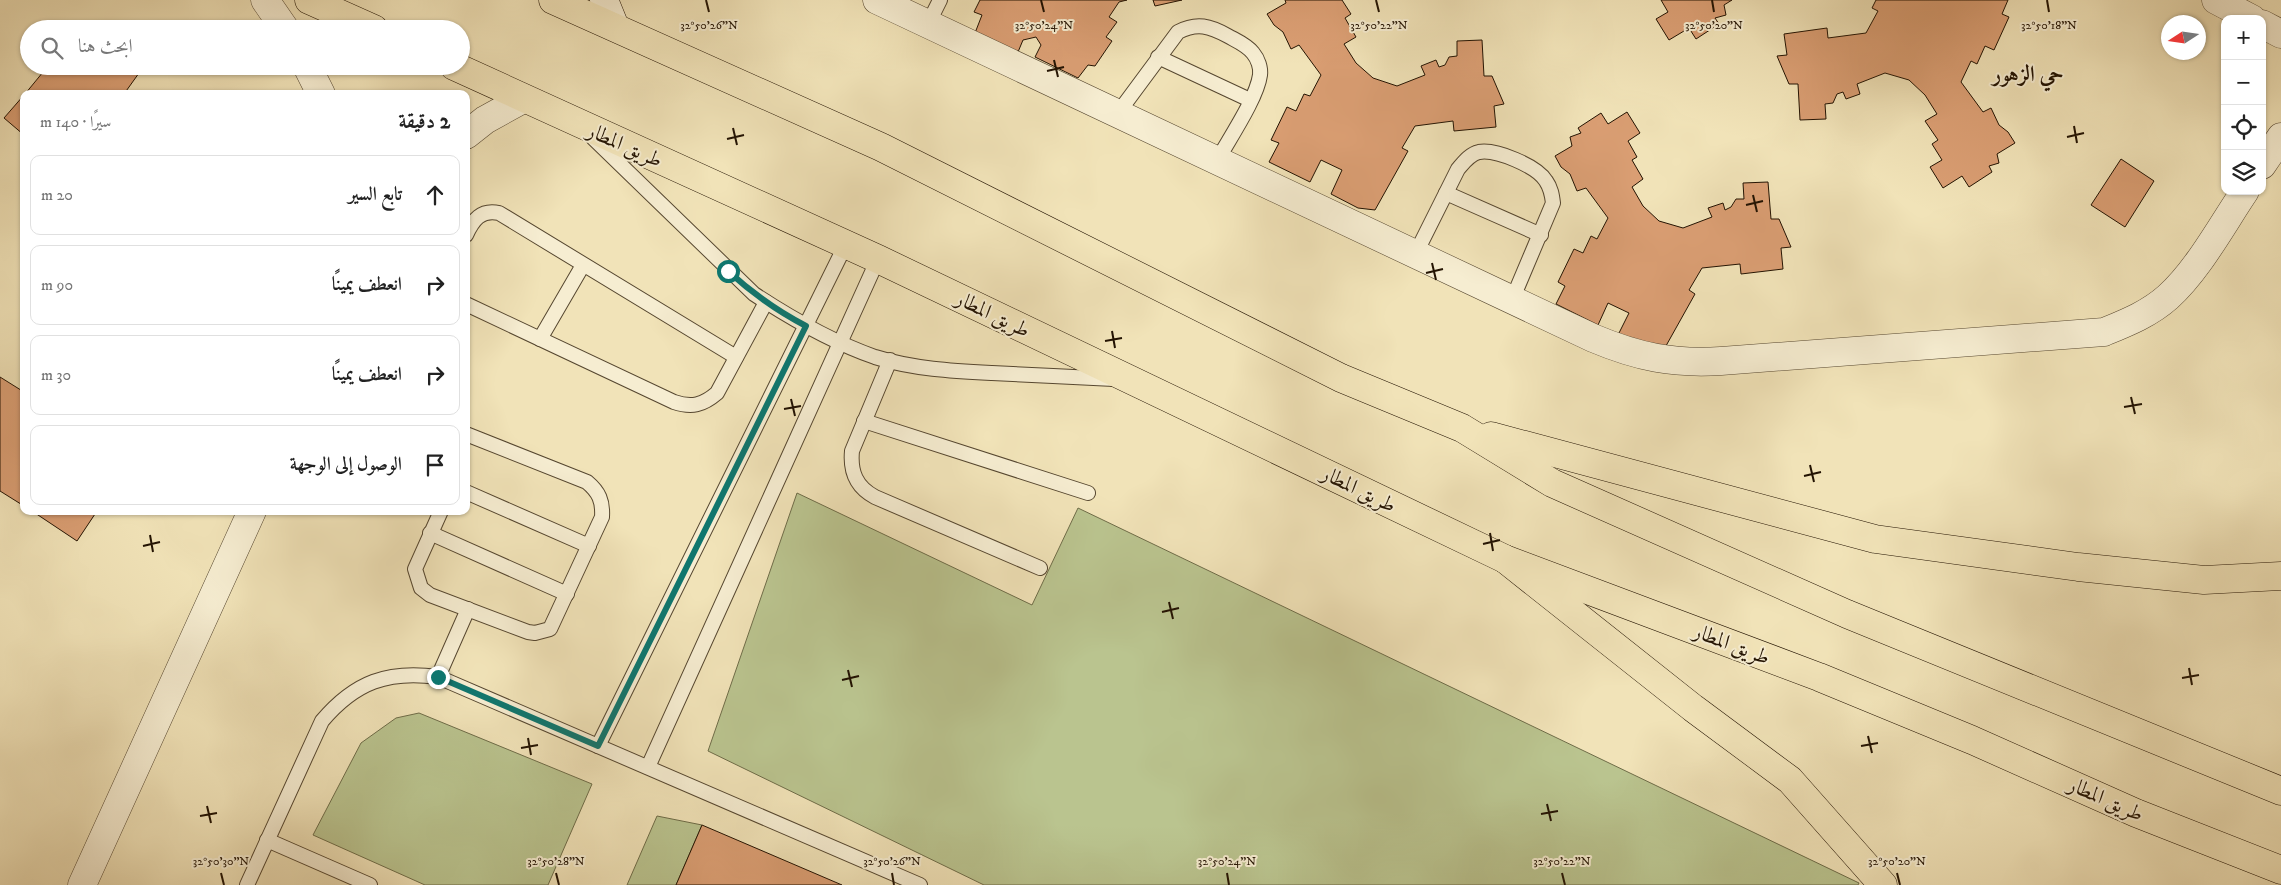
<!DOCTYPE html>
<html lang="ar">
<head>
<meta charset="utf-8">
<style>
  :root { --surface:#fff; --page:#f6f6f6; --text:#222; --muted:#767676; --line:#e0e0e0 }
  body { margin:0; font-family:"IM FELL DW Pica",Amiri,serif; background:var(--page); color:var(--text); direction:rtl }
  .controls { position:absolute; right:15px; top:15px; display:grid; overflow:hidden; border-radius:10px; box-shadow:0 1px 4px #0004 }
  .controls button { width:45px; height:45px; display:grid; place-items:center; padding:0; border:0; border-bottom:1px solid var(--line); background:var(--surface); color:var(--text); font:25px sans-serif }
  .compass { position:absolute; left:2161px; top:15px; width:45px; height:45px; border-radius:50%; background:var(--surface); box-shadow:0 1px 4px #0004; rotate:258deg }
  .stop { position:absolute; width:15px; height:15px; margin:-11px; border:4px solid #0f766e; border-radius:50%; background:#fff }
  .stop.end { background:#0f766e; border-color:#fff; box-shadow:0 1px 5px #0008 }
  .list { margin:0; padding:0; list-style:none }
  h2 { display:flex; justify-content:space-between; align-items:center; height:65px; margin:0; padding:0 20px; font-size:21px }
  h2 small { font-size:16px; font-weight:400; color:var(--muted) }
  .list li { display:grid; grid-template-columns:32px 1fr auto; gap:15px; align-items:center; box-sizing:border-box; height:80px; margin:0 10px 10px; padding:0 10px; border:1px solid var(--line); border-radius:10px }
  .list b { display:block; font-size:19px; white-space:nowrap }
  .list em { font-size:16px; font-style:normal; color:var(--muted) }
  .icon { flex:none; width:28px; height:28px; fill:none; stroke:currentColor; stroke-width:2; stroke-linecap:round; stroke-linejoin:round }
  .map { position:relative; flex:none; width:2281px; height:885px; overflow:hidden; direction:ltr }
  .search { position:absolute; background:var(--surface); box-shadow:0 1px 4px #0004; left:20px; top:20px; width:450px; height:55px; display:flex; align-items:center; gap:12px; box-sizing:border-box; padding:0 18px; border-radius:28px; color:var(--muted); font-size:19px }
  .panel { position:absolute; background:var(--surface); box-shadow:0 1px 4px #0004; left:20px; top:90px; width:450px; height:425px; border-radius:10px; direction:rtl }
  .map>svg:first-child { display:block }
  .green { fill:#bac48f; stroke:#6e6c48 }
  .building { fill:#da9e73; stroke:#231302 }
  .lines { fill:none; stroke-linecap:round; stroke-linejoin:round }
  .service-casing { stroke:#564730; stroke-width:16 }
  .minor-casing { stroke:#564730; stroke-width:29 }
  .tertiary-casing { stroke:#564730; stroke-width:29 }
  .secondary-casing { stroke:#231302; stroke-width:29 }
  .trunk-casing { stroke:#231302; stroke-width:29 }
  .motorway-casing { stroke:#231302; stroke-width:29 }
  .service { stroke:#f6edd1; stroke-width:14 }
  .minor { stroke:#f6edd1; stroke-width:28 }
  .tertiary { stroke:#f6edd1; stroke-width:28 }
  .secondary { stroke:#f6edd1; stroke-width:28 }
  .trunk { stroke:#f1e3b8; stroke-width:28 }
  .motorway { stroke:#f1e3b8; stroke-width:28 }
  .route { stroke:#0f766e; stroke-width:6 }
  .ticks { fill:none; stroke:#231302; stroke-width:2 }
  .labels { text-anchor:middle; stroke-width:4; stroke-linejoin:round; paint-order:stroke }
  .street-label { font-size:21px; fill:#231302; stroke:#f6edd1 }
  .neighbourhood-label { font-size:22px; font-weight:bold; fill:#231302; stroke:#f6edd1 }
  .ticks-label { font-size:12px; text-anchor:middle; fill:#231302; stroke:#f6edd1; stroke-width:4; stroke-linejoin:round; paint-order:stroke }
</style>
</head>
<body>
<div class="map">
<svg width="2281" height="885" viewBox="0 0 2281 885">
  <rect width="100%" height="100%" fill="#f1e3b8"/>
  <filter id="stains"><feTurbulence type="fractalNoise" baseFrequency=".004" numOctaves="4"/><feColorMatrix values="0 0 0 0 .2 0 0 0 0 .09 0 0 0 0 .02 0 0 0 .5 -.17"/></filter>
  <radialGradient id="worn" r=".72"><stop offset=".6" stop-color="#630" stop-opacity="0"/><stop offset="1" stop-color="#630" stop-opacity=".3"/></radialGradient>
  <g class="green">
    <path d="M797 493 1032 605 1078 508 1859 883 1858 885H984L708 751Z"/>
    <path d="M419 713 592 784 548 885H425L313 835 361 743 396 718Z"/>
    <path d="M657 816 702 825 676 885H627Z"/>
  </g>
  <g class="building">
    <path d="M980 0H1127L1119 2 1109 17 1117 22 1106 37 1112 41 1095 66 1088 65 1078 78 1035 57 1041 45 1036 37 1023 40 1018 52 975 33 982 15 974 12Z"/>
    <path d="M1153 0H1182L1155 6Z"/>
    <path d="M1285 0H1342L1351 14 1345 18 1356 37 1344 44 1356 63 1373 78 1397 86 1425 75 1421 66 1436 60 1439 67 1445 65 1449 57 1457 56V41L1482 40 1484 76H1492L1504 104 1494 106 1496 127 1454 131 1453 121 1415 126 1402 148 1408 151 1375 210 1358 208 1331 194 1342 170 1321 160 1310 182 1269 162 1279 143 1271 140 1287 107 1296 111 1304 94 1310 96 1321 75 1299 45 1291 49 1283 32 1274 25 1267 14 1286 3Z"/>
    <path d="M1661 0H1732L1724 5 1726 15 1715 18 1719 24 1696 39 1689 28 1669 40 1656 19 1668 12Z"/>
    <path d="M1876 0H2008L2002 14 2009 17 1994 50 1985 46 1977 64 1971 61 1961 82 1983 112 1991 108 1999 125 2008 132 2015 143 1997 154 1999 163 1989 166 1992 172 1969 187 1962 176 1943 188 1930 167 1942 160 1932 144 1938 140 1925 121 1937 114 1925 95 1909 80 1885 73 1857 84 1860 94 1846 99 1843 92 1837 94 1833 103 1825 104 1826 119 1800 120 1798 84H1789L1777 56 1787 55 1784 34 1827 28 1828 38 1866 33 1878 11 1872 8Z"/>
    <path d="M48 66H144L124 94H25Z"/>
    <path d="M24 95V135L4 118Z"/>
    <path d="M1627 112 1640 133 1628 141 1637 157 1632 160 1643 179 1632 187 1643 206 1659 221 1683 228 1712 217 1708 208 1723 203 1725 210 1731 207 1736 199H1744L1743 183 1768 182 1771 219H1779L1791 247 1781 248 1783 269 1741 274 1740 264 1702 268 1689 290 1695 294 1662 353 1617 337 1629 313 1608 303 1598 325 1556 304 1565 286 1558 282 1574 249 1583 253 1591 236 1597 239 1608 218 1586 188 1577 191 1570 174 1561 167 1555 156 1572 146 1570 137 1581 133 1578 128 1601 113 1608 124Z"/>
    <path d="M2121 159 2154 181 2125 227 2091 205Z"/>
    <path d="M0 377 24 392V506L0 491Z"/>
    <path d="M32 511H97L77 541Z"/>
    <path d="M702 825 842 885H676Z"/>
  </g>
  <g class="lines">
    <defs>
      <g id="service">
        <path d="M928 24 940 0"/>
        <path d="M1158 57 1250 100"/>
        <path d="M1118 113 1178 32C1197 22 1210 26 1228 36 1237 41 1247 45 1253 53 1258 59 1261 68 1260 75 1257 98 1229 139 1217 161"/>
        <path d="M593 138 754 294C792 319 832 342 875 357 913 369 953 371 992 373 1033 375 1073 377 1114 379"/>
        <path d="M1446 193 1541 235"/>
        <path d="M466 235C473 220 481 209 499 213L736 357"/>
        <path d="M1415 255 1458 169C1464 162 1470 154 1479 152 1496 149 1537 166 1546 181 1551 188 1552 195 1553 203L1512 300"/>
        <path d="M466 304 674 402C692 408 703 405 717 393L766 302"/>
        <path d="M540 339 583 265"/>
        <path d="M890 360 852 451C850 472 856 487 875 497L1040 568"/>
        <path d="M864 421 1088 493"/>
        <path d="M466 492 589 546"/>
        <path d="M441 511 415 569 421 588 430 595 528 632 535 633 550 629 602 517C603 501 599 492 587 482L466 434"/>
        <path d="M430 533 567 594"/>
        <path d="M438 677 468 609"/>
        <path d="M598 746 846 244"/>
        <path d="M648 767 878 259"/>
        <path d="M267 840 370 885"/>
        <path d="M247 885 322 721C355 682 388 670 438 677L920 885"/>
      </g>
      <g id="minor">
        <path d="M877 0 1593 338C1638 357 1673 364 1721 361L2104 332C2126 323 2149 314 2168 297 2198 270 2222 225 2245 191"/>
        <path d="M2216 0 2252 19"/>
        <path d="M2262 24 2281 34"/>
        <path d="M2262 165 2281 137"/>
      </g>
      <g id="tertiary">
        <path d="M265 0 285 29"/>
        <path d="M307 66 321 94"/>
        <path d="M466 135 485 120 523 99"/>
        <path d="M82 885 252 511"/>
      </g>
      <path id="secondary" d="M604 0 615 27"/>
      <g id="trunk">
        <path d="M309 0 374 29"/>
        <path d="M553 0 881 147 1341 378 1462 428 1552 483 1847 614 2281 791"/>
        <path d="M454 66 878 259 1505 559 1819 677 1972 740 2136 813 2281 870"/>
        <path d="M1491 436 1875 539 2078 567 2204 580 2281 576"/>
      </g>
      <path id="motorway" d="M1505 559 1693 708 1790 780 1883 885"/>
    </defs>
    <use href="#service" class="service-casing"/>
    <use href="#minor" class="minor-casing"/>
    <use href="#tertiary" class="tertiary-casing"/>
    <use href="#secondary" class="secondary-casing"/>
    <use href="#trunk" class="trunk-casing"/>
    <use href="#motorway" class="motorway-casing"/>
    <use href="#service" class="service"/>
    <use href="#minor" class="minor"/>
    <use href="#tertiary" class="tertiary"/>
    <use href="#secondary" class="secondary"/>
    <use href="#trunk" class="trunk"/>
    <use href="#motorway" class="motorway"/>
  </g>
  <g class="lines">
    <path class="route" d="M438 677 598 746 806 326C777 311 752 293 728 271"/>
  </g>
  <path class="ticks" d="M706 0 709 12M1041 0 1044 12M1376 0 1379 12M1712 0 1714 12M2047 0 2049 12M1054 60 1058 77M1047 71 1064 67M2074 126 2077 143M733 128 737 145M2067 137 2084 133M727 139 744 135M1753 195 1757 212M1746 205 1763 201M1432 263 1436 280M1426 273 1443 269M1112 331 1115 348M1105 341 1122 338M2131 397 2135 414M791 399 795 416M2124 407 2142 404M784 409 801 406M1810 465 1814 482M1804 476 1821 472M1490 533 1493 551M150 535 153 552M1483 544 1500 540M143 546 160 542M1169 602 1173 619M1162 612 1179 608M2189 668 2192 685M848 670 852 687M2182 678 2199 675M842 680 859 676M1868 736 1872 753M528 738 531 755M1861 746 1878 743M521 748 538 745M1547 804 1551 821M207 806 211 823M1541 814 1558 811M200 816 217 813M221 873 224 885M556 873 559 885M892 873 894 885M1227 873 1229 885M1562 873 1565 885M1897 873 1900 885"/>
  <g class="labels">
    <g class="street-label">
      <text transform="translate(625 145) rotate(24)" y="7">طريق المطار</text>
      <text transform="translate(993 314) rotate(26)" y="7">طريق المطار</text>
      <text transform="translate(1359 489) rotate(26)" y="7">طريق المطار</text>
      <text transform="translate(1732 644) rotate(21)" y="7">طريق المطار</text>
      <text transform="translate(2106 799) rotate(24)" y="7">طريق المطار</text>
    </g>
    <g class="neighbourhood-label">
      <text x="2028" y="81">حي الزهور</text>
    </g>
  </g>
  <g class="ticks-label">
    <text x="709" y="29">32°50'26"N</text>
    <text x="1044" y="29">32°50'24"N</text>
    <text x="1379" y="29">32°50'22"N</text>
    <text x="1714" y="29">32°50'20"N</text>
    <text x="2049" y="29">32°50'18"N</text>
    <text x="221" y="865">32°50'30"N</text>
    <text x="556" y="865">32°50'28"N</text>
    <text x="892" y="865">32°50'26"N</text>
    <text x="1227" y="865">32°50'24"N</text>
    <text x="1562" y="865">32°50'22"N</text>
    <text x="1897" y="865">32°50'20"N</text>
  </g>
  <rect width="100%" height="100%" filter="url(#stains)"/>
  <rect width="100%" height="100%" fill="url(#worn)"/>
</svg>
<div class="controls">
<button>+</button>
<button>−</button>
<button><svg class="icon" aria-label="locate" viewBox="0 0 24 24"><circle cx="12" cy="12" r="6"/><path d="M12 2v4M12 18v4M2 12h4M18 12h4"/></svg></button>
<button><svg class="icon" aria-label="layers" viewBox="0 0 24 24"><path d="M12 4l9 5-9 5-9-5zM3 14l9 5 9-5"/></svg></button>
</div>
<svg class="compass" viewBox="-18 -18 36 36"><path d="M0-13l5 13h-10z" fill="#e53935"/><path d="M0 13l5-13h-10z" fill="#767676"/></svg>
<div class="stop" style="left:728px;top:271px"></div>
<div class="stop end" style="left:438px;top:677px"></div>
<div class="search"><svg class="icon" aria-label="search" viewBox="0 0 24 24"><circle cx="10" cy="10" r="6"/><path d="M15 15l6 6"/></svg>ابحث هنا</div>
<section class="panel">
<h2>2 دقيقة<small>سيرًا · 140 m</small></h2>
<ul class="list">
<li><svg class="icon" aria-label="ahead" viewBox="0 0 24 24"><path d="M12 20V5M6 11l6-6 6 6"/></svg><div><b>تابع السير</b></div><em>20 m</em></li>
<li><svg class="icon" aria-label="right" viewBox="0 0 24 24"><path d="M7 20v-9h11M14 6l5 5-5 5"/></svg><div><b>انعطف يمينًا</b></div><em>90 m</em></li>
<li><svg class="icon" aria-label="right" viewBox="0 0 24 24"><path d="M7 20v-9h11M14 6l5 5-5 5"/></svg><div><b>انعطف يمينًا</b></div><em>30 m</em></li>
<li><svg class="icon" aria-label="arrive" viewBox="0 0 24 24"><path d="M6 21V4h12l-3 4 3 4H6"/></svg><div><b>الوصول إلى الوجهة</b></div></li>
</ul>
</section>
</div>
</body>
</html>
